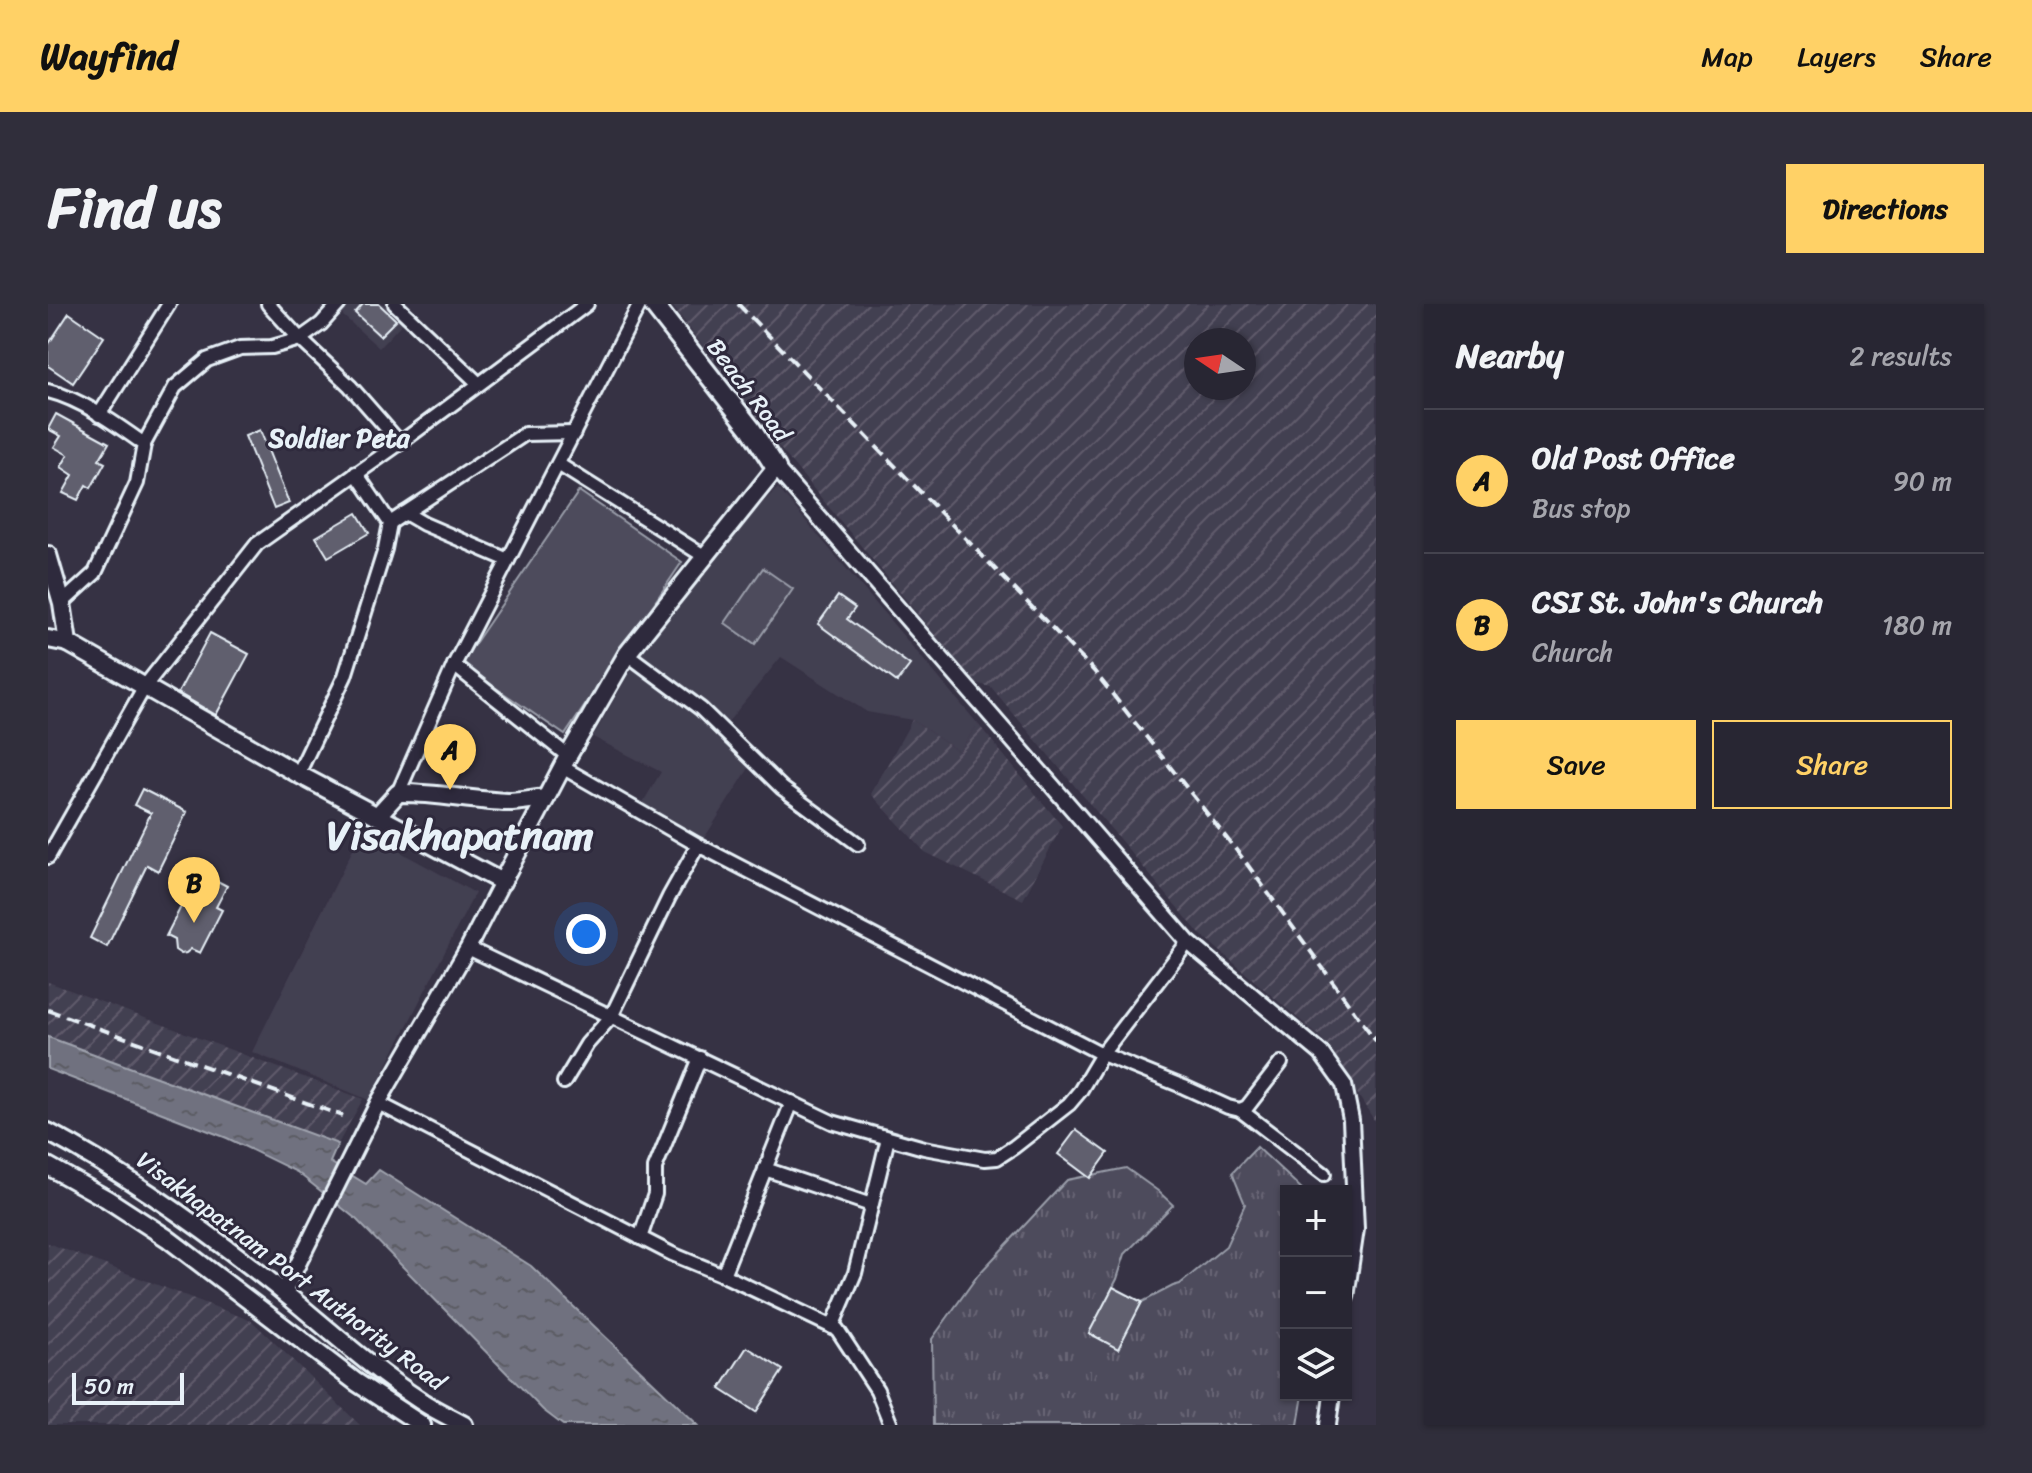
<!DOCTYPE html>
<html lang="en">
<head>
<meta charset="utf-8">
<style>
  :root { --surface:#282633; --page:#302e3b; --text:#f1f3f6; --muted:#a5a5ac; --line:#44434e; --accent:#ffd166 }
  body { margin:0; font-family:Sriracha,sans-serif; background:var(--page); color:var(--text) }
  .controls { position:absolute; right:24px; bottom:24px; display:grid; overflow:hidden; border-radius:0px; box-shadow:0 2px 6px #0004 }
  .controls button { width:72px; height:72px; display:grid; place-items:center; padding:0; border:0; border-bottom:2px solid var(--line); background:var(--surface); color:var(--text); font:40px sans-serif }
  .compass { position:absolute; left:1136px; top:24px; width:72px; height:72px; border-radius:50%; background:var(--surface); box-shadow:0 2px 6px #0004; rotate:283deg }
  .scale { position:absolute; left:24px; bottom:20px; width:112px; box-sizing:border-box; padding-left:8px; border:4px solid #e8f1f8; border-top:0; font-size:22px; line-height:28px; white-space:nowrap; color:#e8f1f8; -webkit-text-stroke:6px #2f2a3d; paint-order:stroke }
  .you { position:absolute; left:538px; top:630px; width:28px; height:28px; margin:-20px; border:6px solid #fff; border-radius:50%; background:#1a73e8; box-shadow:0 0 0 12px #1a73e833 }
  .badge { display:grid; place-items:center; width:52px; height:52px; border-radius:50%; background:var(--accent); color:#111; font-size:26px; font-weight:700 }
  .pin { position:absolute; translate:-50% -66px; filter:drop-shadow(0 2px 4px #0008) }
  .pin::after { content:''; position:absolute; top:42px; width:28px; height:24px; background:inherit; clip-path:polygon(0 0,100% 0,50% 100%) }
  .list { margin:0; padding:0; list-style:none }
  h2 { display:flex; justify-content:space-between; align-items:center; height:104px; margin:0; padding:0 32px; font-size:34px }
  h2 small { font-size:26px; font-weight:400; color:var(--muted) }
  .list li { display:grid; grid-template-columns:52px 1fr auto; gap:24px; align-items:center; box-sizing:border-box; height:144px; padding:0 32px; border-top:2px solid var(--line) }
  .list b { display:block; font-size:30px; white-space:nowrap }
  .list p { margin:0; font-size:26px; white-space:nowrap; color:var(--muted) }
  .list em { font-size:26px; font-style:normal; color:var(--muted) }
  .actions { display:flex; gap:16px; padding:24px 32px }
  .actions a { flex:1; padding:18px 0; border:2px solid var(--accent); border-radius:0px; text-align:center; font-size:28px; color:var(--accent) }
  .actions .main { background:var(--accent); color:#111 }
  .icon { flex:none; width:44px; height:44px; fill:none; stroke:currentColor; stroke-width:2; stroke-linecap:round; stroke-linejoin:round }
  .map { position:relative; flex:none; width:1328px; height:1121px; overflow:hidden; border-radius:0px }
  header { display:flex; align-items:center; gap:48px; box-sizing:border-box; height:112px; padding:0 40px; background:var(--accent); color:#111 }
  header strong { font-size:38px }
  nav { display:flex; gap:44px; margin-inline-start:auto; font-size:28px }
  .intro { display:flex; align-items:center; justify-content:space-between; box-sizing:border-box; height:192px; padding:0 48px }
  h1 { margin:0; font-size:56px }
  .button { padding:20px 36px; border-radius:0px; background:var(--accent); color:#111; font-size:28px; font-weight:700 }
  main { display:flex; gap:48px; padding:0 48px }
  aside { flex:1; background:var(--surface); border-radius:0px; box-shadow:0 2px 6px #0004 }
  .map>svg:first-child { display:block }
  .built { fill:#433f51 }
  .industrial { fill:url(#industrial-furrows); fill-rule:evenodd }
  .grass { fill:url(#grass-tufts); stroke:#9a9eaa; stroke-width:2 }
  .park { fill:#4d4b5c; stroke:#9a9eaa; stroke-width:2 }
  .water { fill:url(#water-ripples); stroke:#a0a4af; stroke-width:2 }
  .building { fill:#605e6e; stroke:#e8f1f8; stroke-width:2 }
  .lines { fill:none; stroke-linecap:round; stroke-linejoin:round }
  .minor-casing { stroke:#e8f1f8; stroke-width:18 }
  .tertiary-casing { stroke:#e8f1f8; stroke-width:20 }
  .secondary-casing { stroke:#e8f1f8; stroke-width:22 }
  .primary-casing { stroke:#e8f1f8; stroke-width:24 }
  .minor { stroke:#2f2a3d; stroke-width:12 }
  .tertiary { stroke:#2f2a3d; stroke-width:14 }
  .secondary { stroke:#2f2a3d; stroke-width:16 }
  .primary { stroke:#2f2a3d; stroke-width:18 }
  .rail { stroke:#e8f1f8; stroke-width:4; stroke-dasharray:12 6; stroke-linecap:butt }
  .labels { text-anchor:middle; stroke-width:6; stroke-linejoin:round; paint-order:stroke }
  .street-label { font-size:24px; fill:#e8f1f8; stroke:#2f2a3d }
  .neighbourhood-label { font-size:26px; font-weight:bold; fill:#e8f1f8; stroke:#2f2a3d }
  .town-label { font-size:40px; font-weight:bold; fill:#e8f1f8; stroke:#2f2a3d }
</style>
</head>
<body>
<header>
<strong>Wayfind</strong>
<nav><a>Map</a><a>Layers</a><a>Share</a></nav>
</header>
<div class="intro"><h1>Find us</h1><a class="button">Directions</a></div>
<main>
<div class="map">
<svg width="1328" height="1121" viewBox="0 0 1328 1121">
  <defs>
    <pattern id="industrial-furrows" width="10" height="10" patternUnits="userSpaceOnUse" patternTransform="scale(2)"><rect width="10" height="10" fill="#433f51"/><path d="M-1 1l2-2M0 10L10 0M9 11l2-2" fill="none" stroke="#5e5b6b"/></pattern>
    <pattern id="grass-tufts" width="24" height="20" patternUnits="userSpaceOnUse" patternTransform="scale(2)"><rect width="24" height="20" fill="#4d4b5c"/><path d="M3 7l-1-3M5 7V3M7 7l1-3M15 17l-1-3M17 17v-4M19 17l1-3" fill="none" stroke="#676574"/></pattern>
    <pattern id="water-ripples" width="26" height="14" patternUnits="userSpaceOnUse" patternTransform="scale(2)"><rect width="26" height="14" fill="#70717f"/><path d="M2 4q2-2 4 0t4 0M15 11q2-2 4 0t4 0" fill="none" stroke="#5b5c64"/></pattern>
  </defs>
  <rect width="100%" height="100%" fill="#363244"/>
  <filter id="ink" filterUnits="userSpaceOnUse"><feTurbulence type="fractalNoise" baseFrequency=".0125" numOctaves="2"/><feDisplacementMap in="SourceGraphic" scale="16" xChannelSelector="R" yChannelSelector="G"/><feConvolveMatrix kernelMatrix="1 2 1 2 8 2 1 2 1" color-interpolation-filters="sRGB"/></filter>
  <g filter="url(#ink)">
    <g class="built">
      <path d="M298 0H342L358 15 331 44 291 8Z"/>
      <path d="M730 184 930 420 911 448 864 416 819 408 733 353 680 418 591 352 686 226Z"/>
      <path d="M586 361 648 407 701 464 655 536 594 500 613 468 545 433Z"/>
      <path d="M314 527 427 589 321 796 204 748Z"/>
    </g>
    <g class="industrial">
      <path d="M623 0H1328V819L1274 735 1151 629 943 383 927 379 730 142ZM1148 36H1196V84H1148Z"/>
      <path d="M864 416 911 448 930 420 1014 522 975 596 877 548 823 490Z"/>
      <path d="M0 678 315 795 290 840 0 733Z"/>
      <path d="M0 939 204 1017 312 1121H0Z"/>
    </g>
    <path class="grass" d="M1209 843 1256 887H1238V1091H1255L1250 1121H885L884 1035 930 971 1019 876 1078 864 1110 887 1125 901 1077 950 1069 975 1041 1029 1070 1044 1094 998 1125 982 1132 980 1178 942 1197 900 1184 869Z"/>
    <g class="park">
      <path d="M531 187 634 258 517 431 413 360Z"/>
      <path d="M715 264 745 285 707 340 677 319Z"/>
    </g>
    <path class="water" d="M0 733 290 840 282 858 318 880 331 866 483 962 650 1121H515L495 1106 308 915 249 868 179 834 0 765Z"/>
    <g class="building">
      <path d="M315 0H331L348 16 332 32 307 9Z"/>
      <path d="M21 9 56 33 25 79 0 62V41Z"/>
      <path d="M8 110 61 139 51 156 57 159 43 184 38 181 30 196 15 189 25 171 13 163 20 151 6 143 13 132 0 125Z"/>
      <path d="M212 126 241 199 226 205 197 132Z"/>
      <path d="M309 209 321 229 280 253 268 233Z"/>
      <path d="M790 292 807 304 799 315 862 361 849 378 770 320Z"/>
      <path d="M162 329 201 350 168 411 130 389Z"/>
      <path d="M94 485 139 508 110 567 99 561 59 643 42 634 103 509 86 501Z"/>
      <path d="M156 570 179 582 168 603 174 606 152 649 143 645 138 649 133 650 127 646 126 636 118 632 140 589 145 592Z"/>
      <path d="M1028 826 1060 849 1042 874 1010 850Z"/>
      <path d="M1065 983 1094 998 1070 1045 1041 1029Z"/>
      <path d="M699 1043 735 1066 708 1108 672 1085Z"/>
    </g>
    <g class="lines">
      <defs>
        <g id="minor">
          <path d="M220 0 252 35 302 82 352 139"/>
          <path d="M347 0 430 79"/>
          <path d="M0 87C33 95 68 120 96 140L89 179 47 269 14 299"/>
          <path d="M51 111 121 0"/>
          <path d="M96 140 127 83 159 56 192 44 224 43 252 35 273 20 291 0"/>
          <path d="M510 160 656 252"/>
          <path d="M357 209 376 220 460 256"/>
          <path d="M342 219 477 130 526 129"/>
          <path d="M579 350 653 405 734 484 810 540"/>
          <path d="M406 361 520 452"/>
          <path d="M514 463 650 541 1054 750 1136 783 1180 803 1192 806 1199 803 1233 759"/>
          <path d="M250 470 297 372 337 245 342 219 308 169"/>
          <path d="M350 489 406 361 592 0"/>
          <path d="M0 553 97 382 209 240 352 139 539 0"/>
          <path d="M420 644 784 818 876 844 937 855 949 854 966 843 1021 800 1032 787 1054 750 1140 638"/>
          <path d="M516 778 539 740 563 713 621 593 650 541"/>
          <path d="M330 799 624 950 675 971 789 1025 829 1086 843 1121"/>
          <path d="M1192 806 1276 870"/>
          <path d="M717 865 823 901"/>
          <path d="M592 934 607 890V864L652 754"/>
          <path d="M675 971 744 798"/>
          <path d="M784 1023 807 969 840 834"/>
        </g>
        <g id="tertiary">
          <path d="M728 164 1140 638 1273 749 1296 781 1303 816 1308 925 1298 993"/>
          <path d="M236 988 330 799 420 644 454 578"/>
          <path d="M1280 1121 1284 1091"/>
        </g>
        <g id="secondary">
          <path d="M0 251 14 299 20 339"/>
          <path d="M0 335 20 339 250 470 454 578 520 452 579 350 728 164"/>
          <path d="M329 512 350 489C387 488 423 497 460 498 472 498 486 495 498 494"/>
          <path d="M0 828C82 872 156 925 229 983 276 1021 322 1064 373 1097 386 1106 402 1113 416 1121"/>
          <path d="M0 862 59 895 119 934 308 1078 374 1121"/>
        </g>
        <path id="primary" d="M605 0 703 125 728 164"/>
      </defs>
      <use href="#minor" class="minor-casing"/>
      <use href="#tertiary" class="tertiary-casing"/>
      <use href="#secondary" class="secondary-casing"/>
      <use href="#primary" class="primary-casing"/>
      <use href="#minor" class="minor"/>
      <use href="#tertiary" class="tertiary"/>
      <use href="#secondary" class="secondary"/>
      <use href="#primary" class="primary"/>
      <g class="rail">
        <path d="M690 0 1046 367 1196 556 1328 737"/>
        <path d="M0 706 295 812"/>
      </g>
    </g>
  </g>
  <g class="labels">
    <g class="street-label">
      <text transform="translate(701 86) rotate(53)" y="8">Beach Road</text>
      <text transform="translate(243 967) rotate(37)" y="8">Visakhapatnam Port Authority Road</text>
    </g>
    <g class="neighbourhood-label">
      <text x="291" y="143">Soldier Peta</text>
    </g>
    <g class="town-label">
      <text x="412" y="545">Visakhapatnam</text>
    </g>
  </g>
</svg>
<div class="controls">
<button>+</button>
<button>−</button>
<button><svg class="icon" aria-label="layers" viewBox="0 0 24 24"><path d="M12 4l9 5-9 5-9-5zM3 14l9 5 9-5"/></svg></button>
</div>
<svg class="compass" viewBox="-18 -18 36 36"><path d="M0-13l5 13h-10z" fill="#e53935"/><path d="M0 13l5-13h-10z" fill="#a5a5ac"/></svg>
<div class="scale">50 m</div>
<div class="you"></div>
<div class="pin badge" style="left:402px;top:486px">A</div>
<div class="pin badge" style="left:146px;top:619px">B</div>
</div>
<aside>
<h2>Nearby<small>2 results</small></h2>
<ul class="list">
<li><span class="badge">A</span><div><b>Old Post Office</b><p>Bus stop</p></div><em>90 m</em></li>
<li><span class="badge">B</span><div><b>CSI St. John's Church</b><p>Church</p></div><em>180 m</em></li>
</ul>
<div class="actions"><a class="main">Save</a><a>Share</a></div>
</aside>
</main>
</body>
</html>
